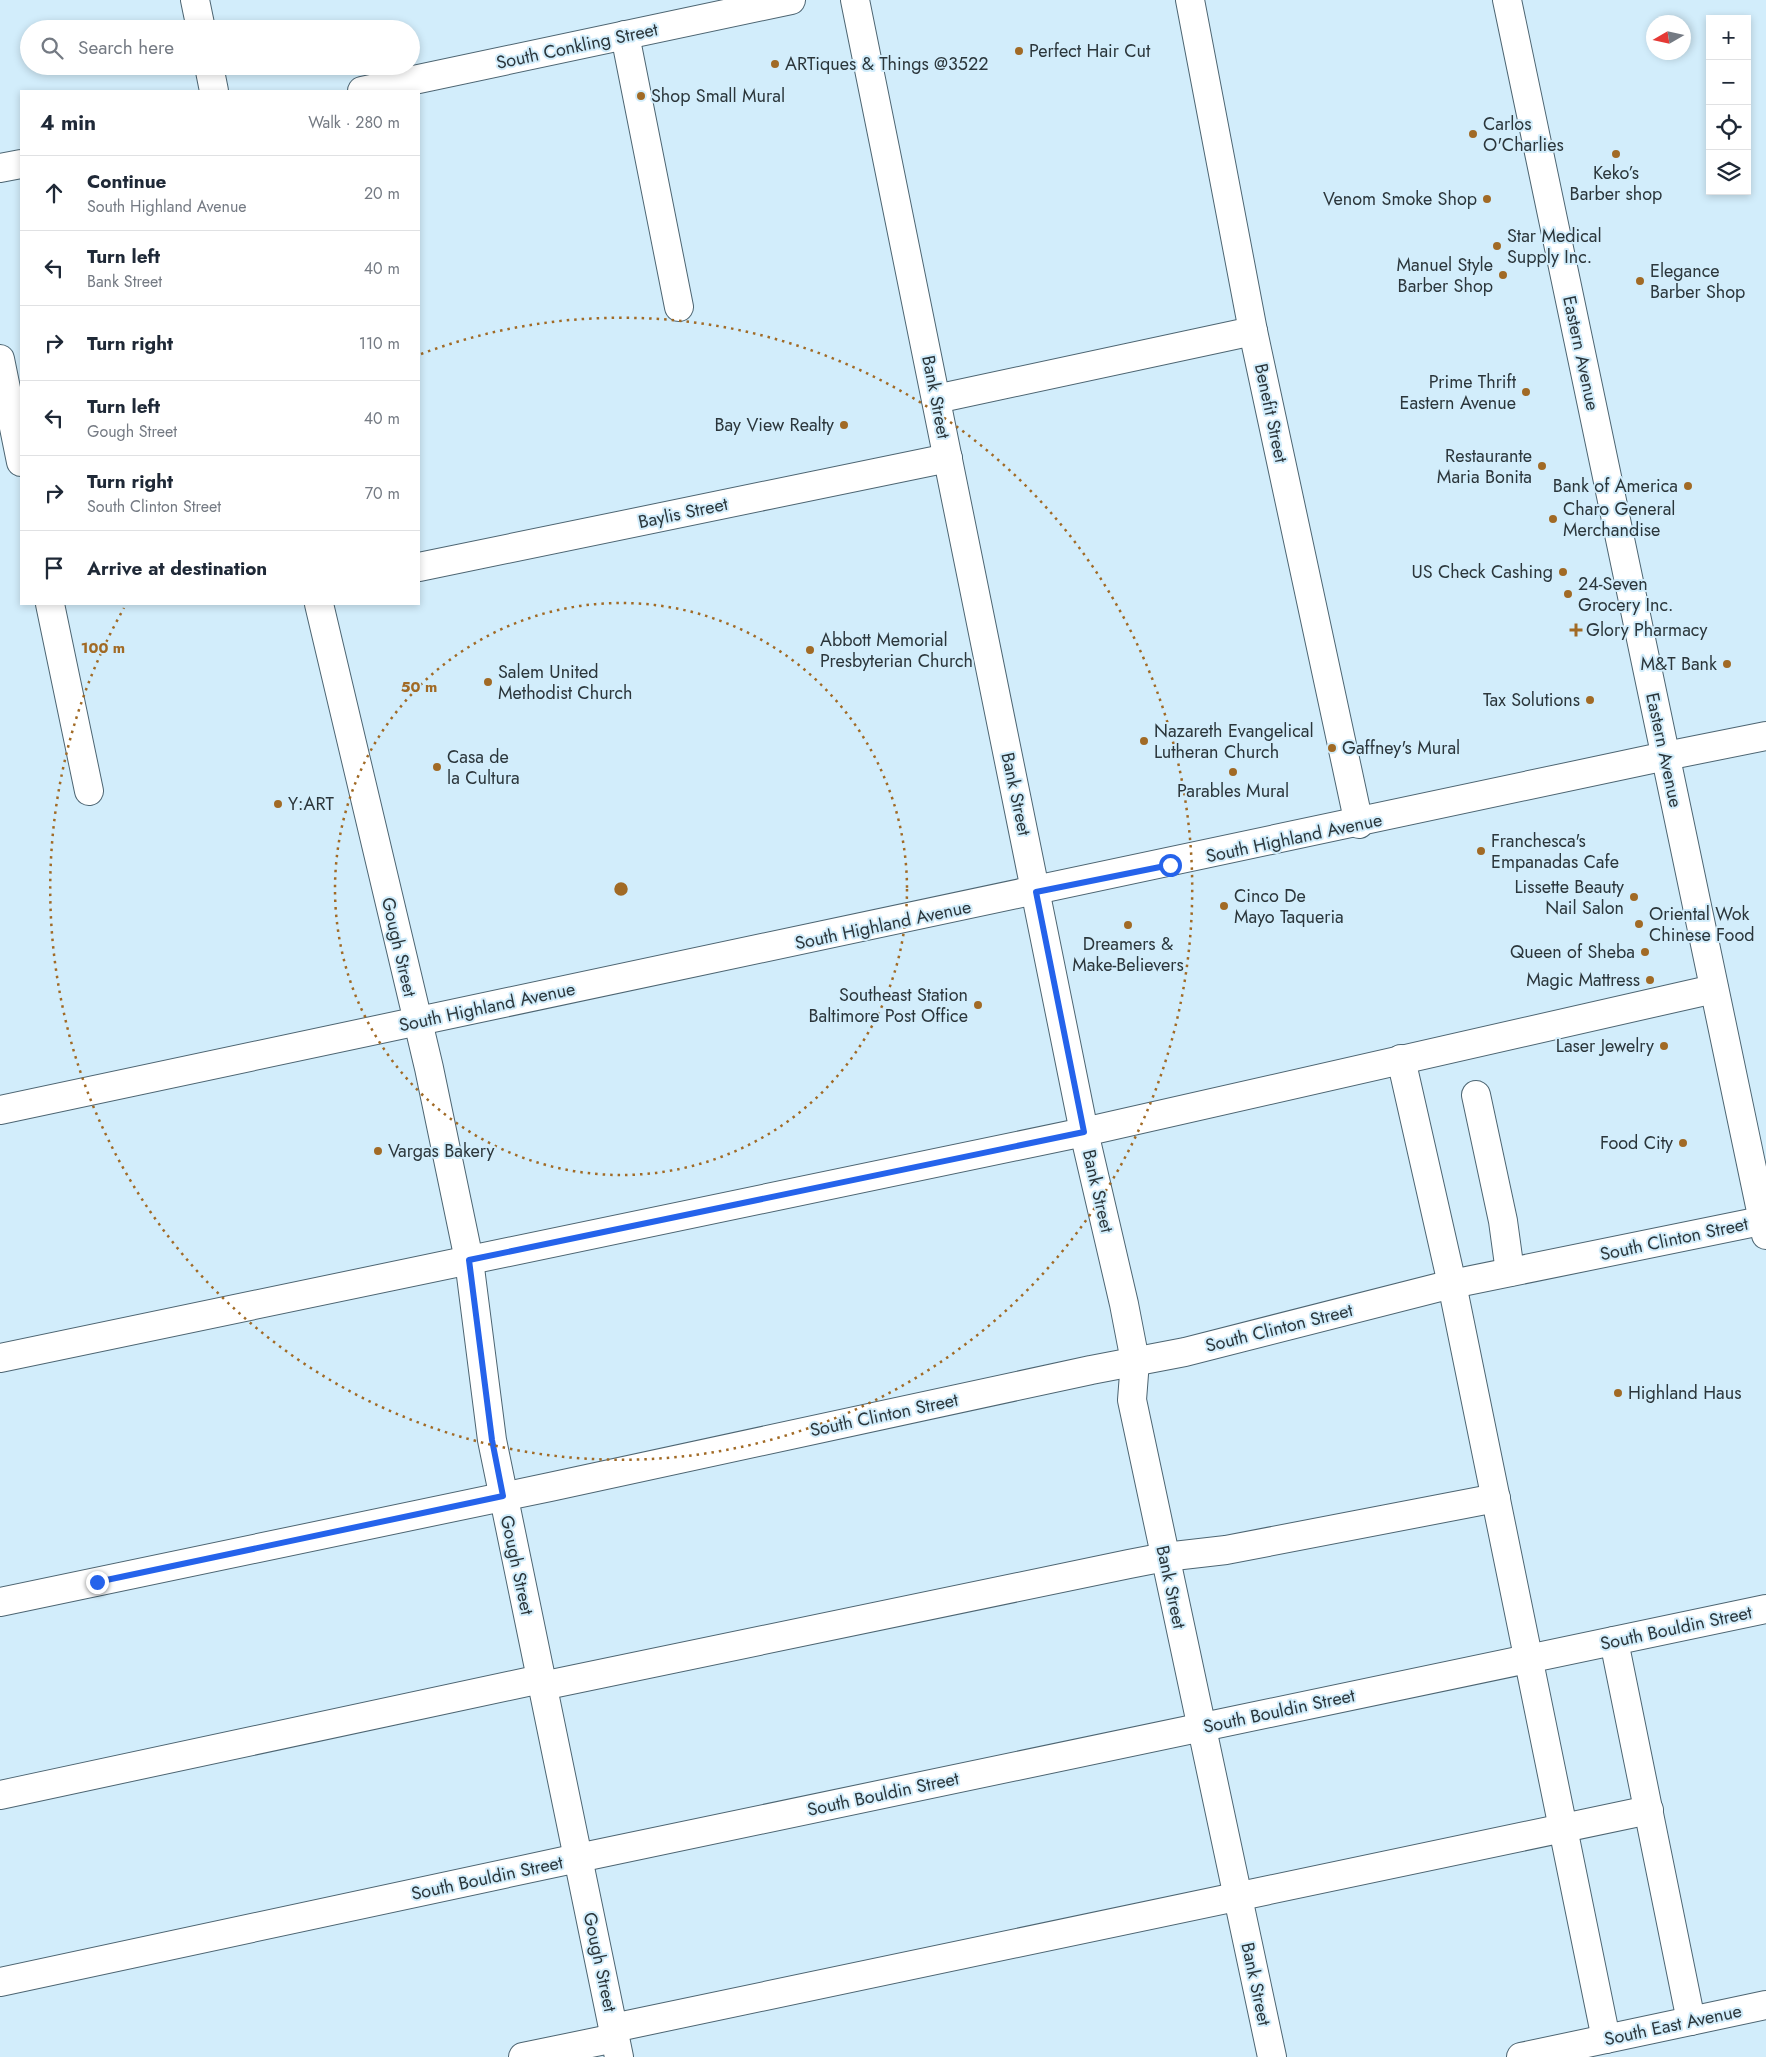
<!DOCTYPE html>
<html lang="en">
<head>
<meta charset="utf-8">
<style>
  :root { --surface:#fff; --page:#f2f2f3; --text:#1f2937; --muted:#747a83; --line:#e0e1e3 }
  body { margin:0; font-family:Jost,sans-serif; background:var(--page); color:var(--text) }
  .controls { position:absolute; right:15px; top:15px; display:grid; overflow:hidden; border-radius:0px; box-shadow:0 2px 8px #0003 }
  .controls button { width:45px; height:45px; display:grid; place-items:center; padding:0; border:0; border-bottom:1px solid var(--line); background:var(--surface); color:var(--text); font:25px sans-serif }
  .compass { position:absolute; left:1646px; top:15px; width:45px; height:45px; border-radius:50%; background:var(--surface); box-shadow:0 2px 8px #0003; rotate:261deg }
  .stop { position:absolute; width:15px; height:15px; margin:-11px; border:4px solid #2563eb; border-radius:50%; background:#fff }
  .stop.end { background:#2563eb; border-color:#fff; box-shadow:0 1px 5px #0008 }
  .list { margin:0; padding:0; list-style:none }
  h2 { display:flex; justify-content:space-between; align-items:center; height:65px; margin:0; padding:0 20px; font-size:21px }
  h2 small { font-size:16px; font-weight:400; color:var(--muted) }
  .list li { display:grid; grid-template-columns:32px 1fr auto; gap:15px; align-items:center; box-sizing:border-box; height:75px; padding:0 20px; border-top:1px solid var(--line) }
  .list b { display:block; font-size:19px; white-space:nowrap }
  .list p { margin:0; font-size:16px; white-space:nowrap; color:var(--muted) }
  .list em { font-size:16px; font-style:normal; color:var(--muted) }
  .icon { flex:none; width:28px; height:28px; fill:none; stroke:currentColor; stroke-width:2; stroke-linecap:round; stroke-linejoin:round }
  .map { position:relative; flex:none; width:1766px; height:2057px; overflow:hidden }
  .search { position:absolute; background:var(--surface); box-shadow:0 2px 8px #0003; left:20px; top:20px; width:400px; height:55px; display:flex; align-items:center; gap:12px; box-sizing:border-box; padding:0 18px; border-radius:28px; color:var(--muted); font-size:19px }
  .panel { position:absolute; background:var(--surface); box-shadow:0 2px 8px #0003; left:20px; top:90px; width:400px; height:515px; border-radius:0px }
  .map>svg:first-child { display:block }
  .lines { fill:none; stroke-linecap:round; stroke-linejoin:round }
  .minor-casing { stroke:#4d6572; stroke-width:30 }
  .major-casing { stroke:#4d6572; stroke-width:30 }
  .minor { stroke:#fff; stroke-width:28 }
  .major { stroke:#fff; stroke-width:28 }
  .route { stroke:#2563eb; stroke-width:6 }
  .ring { fill:none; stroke:#a16a25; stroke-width:2.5; stroke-dasharray:2.5 5 }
  .poi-dot { fill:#a16a25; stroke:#d2edfb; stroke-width:2 }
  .labels { text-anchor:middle; stroke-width:4; stroke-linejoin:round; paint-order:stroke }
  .street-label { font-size:18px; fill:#2b363b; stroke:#d2edfb }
  .poi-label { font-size:18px; fill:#2b363b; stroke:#d2edfb; text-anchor:start }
  .centre { fill:#a16a25; stroke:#d2edfb; stroke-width:2.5 }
  .ring-label { font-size:15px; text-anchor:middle; font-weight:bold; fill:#a16a25; stroke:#d2edfb; stroke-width:4; stroke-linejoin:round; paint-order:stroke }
</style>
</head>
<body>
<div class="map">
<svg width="1766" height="2057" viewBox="0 0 1766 2057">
  <rect width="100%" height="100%" fill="#d2edfb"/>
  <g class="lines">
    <defs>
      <g id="minor">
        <path d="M195 0 201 29"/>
        <path d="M855 0 1084 1132 1124 1304 1135 1361 1132 1400 1272 2057"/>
        <path d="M1190 0 1253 331 1359 824"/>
        <path d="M625 35 679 307"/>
        <path d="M209 66 214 91"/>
        <path d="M362 91 791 0"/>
        <path d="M0 168 21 164"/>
        <path d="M0 359 21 462"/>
        <path d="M936 399 1253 331"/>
        <path d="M419 567 948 458"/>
        <path d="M50 604 89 791"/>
        <path d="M319 604 429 1068 469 1260 492 1440 619 2057"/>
        <path d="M1666 756 1766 736"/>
        <path d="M1401 1059 1452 1284 1606 2039"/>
        <path d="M1476 1095 1503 1221 1510 1272"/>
        <path d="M0 1358 1084 1132 1714 989"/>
        <path d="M0 1602 550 1487 1091 1370 1185 1352 1452 1284 1766 1220"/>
        <path d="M1614 1641 1691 2021"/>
        <path d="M542 1686 1129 1564 1165 1557 1226 1550 1496 1498"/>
        <path d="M0 1795 541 1679"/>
        <path d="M0 1982 578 1858 1766 1609"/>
        <path d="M613 2028 1649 1810"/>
        <path d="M523 2057 615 2038"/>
        <path d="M1521 2057 1766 2005"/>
      </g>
      <g id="major">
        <path d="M1507 0 1766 1235"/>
        <path d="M0 1110C555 993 1111 879 1666 756"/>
      </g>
    </defs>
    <use href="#minor" class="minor-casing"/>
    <use href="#major" class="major-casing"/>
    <use href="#minor" class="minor"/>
    <use href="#major" class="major"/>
  </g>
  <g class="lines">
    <path class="route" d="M97 1582 503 1496 492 1440 469 1260 1084 1132 1036 892 1170 865"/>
  </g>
  <g class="ring">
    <circle cx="621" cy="889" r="286"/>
    <path d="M421 354A571 571 0 1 1 124 608"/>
  </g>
  <g class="poi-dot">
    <circle cx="1019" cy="51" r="5"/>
    <circle cx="775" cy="64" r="5"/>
    <circle cx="641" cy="96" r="5"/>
    <circle cx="1473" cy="134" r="5"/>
    <circle cx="1616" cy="154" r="5"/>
    <circle cx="1487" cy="199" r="5"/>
    <circle cx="1497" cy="246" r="5"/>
    <circle cx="1503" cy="275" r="5"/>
    <circle cx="1640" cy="281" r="5"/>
    <circle cx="1526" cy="392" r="5"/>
    <circle cx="844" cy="425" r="5"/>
    <circle cx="1542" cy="466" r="5"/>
    <circle cx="1688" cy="486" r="5"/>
    <circle cx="1553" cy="519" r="5"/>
    <circle cx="1563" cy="572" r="5"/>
    <circle cx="1568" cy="594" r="5"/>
    <path d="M1573.5 622.5h5v5h5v5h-5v5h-5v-5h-5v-5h5z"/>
    <circle cx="810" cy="650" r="5"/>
    <circle cx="1727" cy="664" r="5"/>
    <circle cx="488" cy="682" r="5"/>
    <circle cx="1590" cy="700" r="5"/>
    <circle cx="1144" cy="741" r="5"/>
    <circle cx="1332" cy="748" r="5"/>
    <circle cx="437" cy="767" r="5"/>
    <circle cx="1233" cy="772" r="5"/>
    <circle cx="278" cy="804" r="5"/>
    <circle cx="1481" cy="851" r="5"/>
    <circle cx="1634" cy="897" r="5"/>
    <circle cx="1224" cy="906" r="5"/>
    <circle cx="1639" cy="924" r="5"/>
    <circle cx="1128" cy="925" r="5"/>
    <circle cx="1645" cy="952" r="5"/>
    <circle cx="1650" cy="980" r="5"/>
    <circle cx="978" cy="1005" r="5"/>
    <circle cx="1664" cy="1046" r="5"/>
    <circle cx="1683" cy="1143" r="5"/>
    <circle cx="378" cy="1151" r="5"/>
    <circle cx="1618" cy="1393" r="5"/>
  </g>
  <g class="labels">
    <g class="street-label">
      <text transform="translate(577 46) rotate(-12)" y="6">South Conkling Street</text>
      <text transform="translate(1581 353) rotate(78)" y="6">Eastern Avenue</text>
      <text transform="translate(936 397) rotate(79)" y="6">Bank Street</text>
      <text transform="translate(1271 413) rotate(78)" y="6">Benefit Street</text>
      <text transform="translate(683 513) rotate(-12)" y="6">Baylis Street</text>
      <text transform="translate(1664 750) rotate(78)" y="6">Eastern Avenue</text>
      <text transform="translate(1016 794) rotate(78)" y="6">Bank Street</text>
      <text transform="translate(1294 838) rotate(-12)" y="6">South Highland Avenue</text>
      <text transform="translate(883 925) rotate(-12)" y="6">South Highland Avenue</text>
      <text transform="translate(399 947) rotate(77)" y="6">Gough Street</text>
      <text transform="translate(487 1007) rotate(-12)" y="6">South Highland Avenue</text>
      <text transform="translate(1098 1191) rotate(77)" y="6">Bank Street</text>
      <text transform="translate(1674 1239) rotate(-12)" y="6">South Clinton Street</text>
      <text transform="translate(1279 1328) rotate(-14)" y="6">South Clinton Street</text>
      <text transform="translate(884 1415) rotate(-12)" y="6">South Clinton Street</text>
      <text transform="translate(517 1565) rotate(78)" y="6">Gough Street</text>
      <text transform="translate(1171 1587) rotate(78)" y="6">Bank Street</text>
      <text transform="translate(1676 1628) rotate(-12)" y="6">South Bouldin Street</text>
      <text transform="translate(1279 1711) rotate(-12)" y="6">South Bouldin Street</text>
      <text transform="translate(883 1794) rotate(-12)" y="6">South Bouldin Street</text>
      <text transform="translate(487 1878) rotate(-12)" y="6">South Bouldin Street</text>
      <text transform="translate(600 1962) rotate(78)" y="6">Gough Street</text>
      <text transform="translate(1256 1984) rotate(78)" y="6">Bank Street</text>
      <text transform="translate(1673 2025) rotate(-12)" y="6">South East Avenue</text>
    </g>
    <g class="poi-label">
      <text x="1029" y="57">Perfect Hair Cut</text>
      <text x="785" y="70">ARTiques &amp; Things @3522</text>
      <text x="651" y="102">Shop Small Mural</text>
      <text x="1483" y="130">Carlos<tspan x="1483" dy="21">O'Charlies</tspan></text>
      <text x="1616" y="179" text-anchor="middle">Keko’s<tspan x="1616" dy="21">Barber shop</tspan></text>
      <text x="1477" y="205" text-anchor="end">Venom Smoke Shop</text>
      <text x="1507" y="242">Star Medical<tspan x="1507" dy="21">Supply Inc.</tspan></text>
      <text x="1493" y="271" text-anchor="end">Manuel Style<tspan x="1493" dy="21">Barber Shop</tspan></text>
      <text x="1650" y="277">Elegance<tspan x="1650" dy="21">Barber Shop</tspan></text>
      <text x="1516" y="388" text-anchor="end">Prime Thrift<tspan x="1516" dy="21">Eastern Avenue</tspan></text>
      <text x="834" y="431" text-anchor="end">Bay View Realty</text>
      <text x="1532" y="462" text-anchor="end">Restaurante<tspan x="1532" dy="21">Maria Bonita</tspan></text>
      <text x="1678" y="492" text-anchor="end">Bank of America</text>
      <text x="1563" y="515">Charo General<tspan x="1563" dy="21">Merchandise</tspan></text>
      <text x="1553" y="578" text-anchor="end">US Check Cashing</text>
      <text x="1578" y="590">24-Seven<tspan x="1578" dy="21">Grocery Inc.</tspan></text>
      <text x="1586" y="636">Glory Pharmacy</text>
      <text x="820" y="646">Abbott Memorial<tspan x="820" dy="21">Presbyterian Church</tspan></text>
      <text x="1717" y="670" text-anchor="end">M&amp;T Bank</text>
      <text x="498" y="678">Salem United<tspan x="498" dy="21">Methodist Church</tspan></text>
      <text x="1580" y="706" text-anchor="end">Tax Solutions</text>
      <text x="1154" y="737">Nazareth Evangelical<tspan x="1154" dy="21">Lutheran Church</tspan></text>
      <text x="1342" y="754">Gaffney's Mural</text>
      <text x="447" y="763">Casa de<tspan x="447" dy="21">la Cultura</tspan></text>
      <text x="1233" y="797" text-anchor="middle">Parables Mural</text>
      <text x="288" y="810">Y:ART</text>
      <text x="1491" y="847">Franchesca's<tspan x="1491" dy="21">Empanadas Cafe</tspan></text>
      <text x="1624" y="893" text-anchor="end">Lissette Beauty<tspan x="1624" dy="21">Nail Salon</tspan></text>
      <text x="1234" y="902">Cinco De<tspan x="1234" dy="21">Mayo Taqueria</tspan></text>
      <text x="1649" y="920">Oriental Wok<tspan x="1649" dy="21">Chinese Food</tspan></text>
      <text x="1128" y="950" text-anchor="middle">Dreamers &amp;<tspan x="1128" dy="21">Make-Believers</tspan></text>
      <text x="1635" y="958" text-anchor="end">Queen of Sheba</text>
      <text x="1640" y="986" text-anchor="end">Magic Mattress</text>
      <text x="968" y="1001" text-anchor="end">Southeast Station<tspan x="968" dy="21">Baltimore Post Office</tspan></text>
      <text x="1654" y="1052" text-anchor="end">Laser Jewelry</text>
      <text x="1673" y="1149" text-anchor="end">Food City</text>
      <text x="388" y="1157">Vargas Bakery</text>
      <text x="1628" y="1399">Highland Haus</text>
    </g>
  </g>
  <circle cx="621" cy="889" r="8" class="centre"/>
  <g class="ring-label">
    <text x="103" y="653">100 m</text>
    <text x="419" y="692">50 m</text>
  </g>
</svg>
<div class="controls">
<button>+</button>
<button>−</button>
<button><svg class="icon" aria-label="locate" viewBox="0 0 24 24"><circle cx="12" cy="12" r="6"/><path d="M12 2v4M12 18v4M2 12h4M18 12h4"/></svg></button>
<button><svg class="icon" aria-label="layers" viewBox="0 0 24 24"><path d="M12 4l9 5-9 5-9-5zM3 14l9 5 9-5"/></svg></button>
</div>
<svg class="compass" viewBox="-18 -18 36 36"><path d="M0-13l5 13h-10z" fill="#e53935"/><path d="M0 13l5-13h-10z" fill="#747a83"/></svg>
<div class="stop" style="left:1170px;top:865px"></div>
<div class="stop end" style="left:97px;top:1582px"></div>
<div class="search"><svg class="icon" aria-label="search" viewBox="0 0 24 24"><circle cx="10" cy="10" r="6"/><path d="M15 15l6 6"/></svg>Search here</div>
<section class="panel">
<h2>4 min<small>Walk · 280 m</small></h2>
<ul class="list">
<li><svg class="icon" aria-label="ahead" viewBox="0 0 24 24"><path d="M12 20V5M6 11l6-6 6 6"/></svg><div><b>Continue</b><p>South Highland Avenue</p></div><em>20 m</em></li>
<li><svg class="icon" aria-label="left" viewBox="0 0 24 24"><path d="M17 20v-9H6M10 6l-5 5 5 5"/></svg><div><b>Turn left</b><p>Bank Street</p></div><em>40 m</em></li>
<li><svg class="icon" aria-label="right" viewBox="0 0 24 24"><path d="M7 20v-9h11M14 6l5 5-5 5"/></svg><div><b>Turn right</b></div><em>110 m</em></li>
<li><svg class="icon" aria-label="left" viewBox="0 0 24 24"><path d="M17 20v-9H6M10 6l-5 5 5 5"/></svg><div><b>Turn left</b><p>Gough Street</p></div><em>40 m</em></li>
<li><svg class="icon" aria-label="right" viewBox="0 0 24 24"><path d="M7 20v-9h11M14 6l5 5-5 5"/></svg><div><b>Turn right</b><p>South Clinton Street</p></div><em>70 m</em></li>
<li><svg class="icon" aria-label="arrive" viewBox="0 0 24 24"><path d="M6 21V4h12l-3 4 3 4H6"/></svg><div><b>Arrive at destination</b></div></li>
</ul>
</section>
</div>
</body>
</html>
